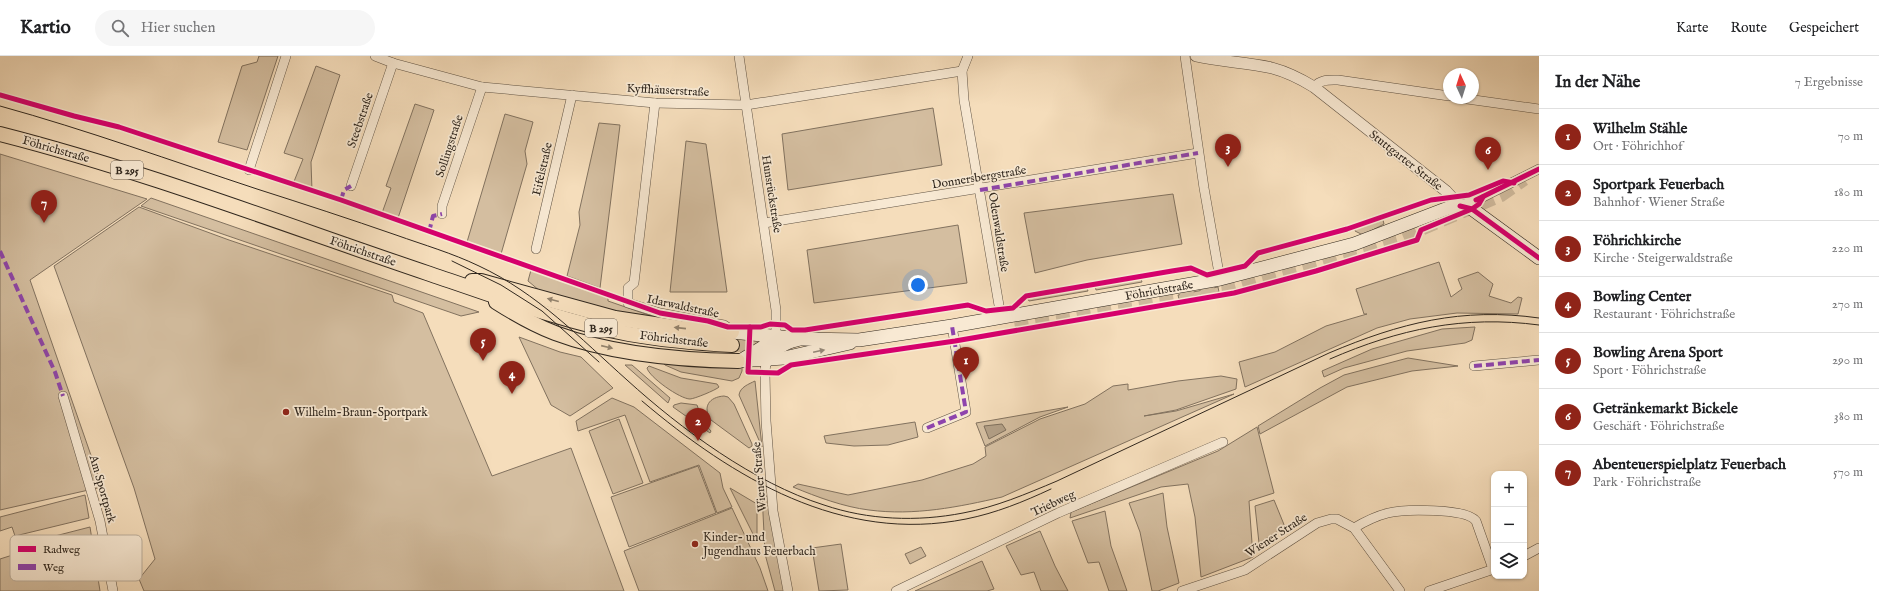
<!DOCTYPE html>
<html lang="de">
<head>
<meta charset="utf-8">
<style>
  :root { --surface:#fff; --page:#f6f6f6; --text:#202124; --muted:#757577; --line:#e0e0e0; --accent:#8f2418 }
  body { margin:0; font-family:"IM FELL English",serif; background:var(--page); color:var(--text) }
  .controls { position:absolute; right:12px; bottom:12px; display:grid; overflow:hidden; border-radius:8px; box-shadow:0 1px 3px #0004 }
  .controls button { width:36px; height:36px; display:grid; place-items:center; padding:0; border:0; border-bottom:1px solid var(--line); background:var(--surface); color:var(--text); font:20px sans-serif }
  .compass { position:absolute; left:1443px; top:12px; width:36px; height:36px; border-radius:50%; background:var(--surface); box-shadow:0 1px 3px #0004; rotate:356deg }
  .you { position:absolute; left:918px; top:229px; width:14px; height:14px; margin:-10px; border:3px solid #fff; border-radius:50%; background:#1a73e8; box-shadow:0 0 0 6px #1a73e833 }
  .badge { display:grid; place-items:center; width:26px; height:26px; border-radius:50%; background:var(--accent); color:#fff; font-size:13px; font-weight:700 }
  .pin { position:absolute; translate:-50% -33px; filter:drop-shadow(0 1px 2px #0008) }
  .pin::after { content:''; position:absolute; top:21px; width:14px; height:12px; background:inherit; clip-path:polygon(0 0,100% 0,50% 100%) }
  .list { margin:0; padding:0; list-style:none }
  h2 { display:flex; justify-content:space-between; align-items:center; height:52px; margin:0; padding:0 16px; font-size:17px }
  h2 small { font-size:13px; font-weight:400; color:var(--muted) }
  .list li { display:grid; grid-template-columns:26px 1fr auto; gap:12px; align-items:center; box-sizing:border-box; height:56px; padding:0 16px; border-top:1px solid var(--line) }
  .list b { display:block; font-size:15px; white-space:nowrap }
  .list p { margin:0; font-size:13px; white-space:nowrap; color:var(--muted) }
  .list em { font-size:13px; font-style:normal; color:var(--muted) }
  .icon { flex:none; width:22px; height:22px; fill:none; stroke:currentColor; stroke-width:2; stroke-linecap:round; stroke-linejoin:round }
  .map { position:relative; flex:none; width:1539px; height:535px; overflow:hidden }
  header { display:flex; align-items:center; gap:24px; box-sizing:border-box; height:56px; padding:0 20px; background:var(--surface); border-bottom:1px solid var(--line) }
  header strong { font-size:19px }
  nav { display:flex; gap:22px; margin-inline-start:auto; font-size:14px }
  .search { width:280px; height:36px; background:var(--page); display:flex; align-items:center; gap:10px; box-sizing:border-box; padding:0 14px; border-radius:22px; color:var(--muted); font-size:15px }
  main { display:flex }
  aside { flex:1; background:var(--surface) }
  .map>svg:first-child { display:block }
  .green { fill:#d4bea0; stroke:#82725f }
  .water { fill:#b29f86; stroke:#7e6f5c }
  .lines { fill:none; stroke-linecap:round; stroke-linejoin:round }
  .primary-tunnel { stroke:#ceb99c; stroke-width:14; stroke-dasharray:14 7; stroke-linecap:butt }
  .minor-casing { stroke:#615445; stroke-width:10 }
  .tertiary-casing { stroke:#615445; stroke-width:12 }
  .secondary-casing { stroke:#30271e; stroke-width:14 }
  .primary-casing { stroke:#30271e; stroke-width:16 }
  .minor { stroke:#f8e9d3; stroke-width:9 }
  .tertiary { stroke:#f8e9d3; stroke-width:11 }
  .secondary { stroke:#f8e9d3; stroke-width:13 }
  .primary { stroke:#f5ddbb; stroke-width:14 }
  .tram { stroke:#30271e; stroke-width:1 }
  .quiet { stroke:#8e44ad; stroke-width:4; stroke-dasharray:8 4; stroke-linecap:butt }
  .cycleway-casing { stroke:#f8e9d3; stroke-width:8 }
  .cycleway { stroke:#d6006c; stroke-width:5 }
  .oneway { fill:#92826c }
  .oneway2 { fill:#948878 }
  .poi-dot { fill:#8f2418; stroke:#f8e9d3; stroke-width:1.5 }
  .labels { text-anchor:middle; stroke-width:3.5; stroke-linejoin:round; paint-order:stroke }
  .shield { fill:#f8e9d3; stroke:#6c6154; stroke-width:1 }
  .shield-label { font-size:11px; font-weight:bold; fill:#30271e }
  .street-label { font-size:12px; fill:#30271e; stroke:#f8e9d3 }
  .poi-label { font-size:12px; fill:#30271e; stroke:#f8e9d3; text-anchor:start }
  .key { fill:#f8e9d3; stroke:#bcaf9d; stroke-width:1 }
  .key-label { font-size:11px; fill:#30271e }
</style>
</head>
<body>
<header>
<strong>Kartio</strong>
<div class="search"><svg class="icon" aria-label="search" viewBox="0 0 24 24"><circle cx="10" cy="10" r="6"/><path d="M15 15l6 6"/></svg>Hier suchen</div>
<nav><a>Karte</a><a>Route</a><a>Gespeichert</a></nav>
</header>
<main>
<div class="map">
<svg width="1539" height="535" viewBox="0 0 1539 535">
  <rect width="100%" height="100%" fill="#f5ddbb"/>
  <filter id="stains"><feTurbulence type="fractalNoise" baseFrequency=".005" numOctaves="4"/><feColorMatrix values="0 0 0 0 .2 0 0 0 0 .09 0 0 0 0 .02 0 0 0 .5 -.17"/></filter>
  <radialGradient id="worn" r=".72"><stop offset=".6" stop-color="#630" stop-opacity="0"/><stop offset="1" stop-color="#630" stop-opacity=".3"/></radialGradient>
  <g class="green">
    <path d="M259 0H278L247 94 218 86 242 10 257 6Z"/>
    <path d="M316 10 340 19 311 106 312 135 293 128 303 103 284 97Z"/>
    <path d="M415 48 434 54 398 162 382 157 391 132 386 130Z"/>
    <path d="M933 52 942 109 788 134 782 78Z"/>
    <path d="M505 58 533 66 525 95 527 108 501 198 467 186Z"/>
    <path d="M599 67 620 69 600 232 567 220 580 169 579 156Z"/>
    <path d="M686 85 706 88 727 236H670Z"/>
    <path d="M0 98 147 143 30 224 102 431 0 454Z"/>
    <path d="M1173 138 1182 188 1087 204 1035 217 1024 157Z"/>
    <path d="M151 142 479 256 461 260 141 150Z"/>
    <path d="M139 151 229 184 392 239 394 246 423 257 492 420 571 392 624 535H144L139 523 155 503 134 432 54 210Z"/>
    <path d="M1383 164 1384 168 1363 179 1355 175V173Z"/>
    <path d="M958 169 967 227 814 247 807 194Z"/>
    <path d="M1439 206 1451 241 1462 233 1458 223 1478 216 1493 228 1489 240 1511 247 1518 241 1522 242 1518 258 1457 257 1410 263 1377 272 1245 331 1239 306 1275 296 1326 270 1367 258H1364L1356 233Z"/>
    <path d="M531 214 608 242V245L657 262 616 256 540 235 528 225Z"/>
    <path d="M1141 223 1142 226 1096 234 1095 230Z"/>
    <path d="M1218 231 1219 236 1179 243 1178 239Z"/>
    <path d="M1087 232 1088 235 1029 245 1028 243Z"/>
    <path d="M1475 271 1472 284 1465 287 1407 295 1344 312 1324 321 1322 315 1372 293 1442 273Z"/>
    <path d="M519 281 560 296 581 301 613 332 570 360 551 349Z"/>
    <path d="M1408 302 1458 310 1412 315 1347 331 1260 378 1258 370 1320 332 1344 319Z"/>
    <path d="M660 304 742 310V315L739 322 732 325 681 316 665 309Z"/>
    <path d="M625 309H632L670 342 668 347Z"/>
    <path d="M649 310 681 322 717 328 719 331C716 334 694 343 690 343 680 343 649 321 647 312Z"/>
    <path d="M1221 320 1237 323 1236 333 1176 354 1144 360 1176 355 1234 338 1002 441C959 451 914 460 869 454 844 451 817 441 793 431L798 428 848 439 922 424 973 408 986 400 985 391 1040 363 1085 348 1113 330 1128 328V334L1178 325Z"/>
    <path d="M755 325 762 391 739 339C740 331 749 328 755 325Z"/>
    <path d="M724 340 728 341 734 348 752 388V390L749 392 711 364C702 351 709 341 724 340Z"/>
    <path d="M612 342 634 351 720 417 723 432 732 451 717 457 699 409 650 426 625 359 578 375 576 365Z"/>
    <path d="M681 347 697 349 703 366 711 375 710 377 673 351 674 349Z"/>
    <path d="M1068 351 1040 361 985 390 976 367Z"/>
    <path d="M619 363 643 427 613 438 589 375Z"/>
    <path d="M915 366 918 381 888 389 854 390 826 387 824 380Z"/>
    <path d="M1257 371 1274 437 1249 445 1253 501 1201 521 1195 461 1188 428 1161 431 1070 462 1071 456 1218 395Z"/>
    <path d="M698 410 716 457 629 491 611 441Z"/>
    <path d="M730 432 757 448V486Z"/>
    <path d="M762 437 768 441 785 535H775L765 498Z"/>
    <path d="M1163 437 1167 471 1179 527 1158 535H1152L1140 476 1129 447Z"/>
    <path d="M85 439 89 462 15 480 12 471 0 475V461Z"/>
    <path d="M1274 444 1285 471 1259 487 1255 450Z"/>
    <path d="M732 452 760 512 768 535H639L624 495Z"/>
    <path d="M1105 455 1111 490 1127 535H1109L1099 506 1088 507 1072 465Z"/>
    <path d="M90 471 100 535H0V503L22 496 20 489Z"/>
    <path d="M1040 475 1055 510 1068 535H1041L1034 516 1021 519 1006 490Z"/>
    <path d="M841 488 848 534 819 535 812 492Z"/>
    <path d="M921 491 926 500 910 508 905 498Z"/>
    <path d="M982 505 994 533 987 535H915Z"/>
  </g>
  <path class="water" d="M1002 368 1006 374 989 383 984 370Z"/>
  <g class="lines">
    <g class="primary-tunnel">
      <path d="M1014 265 1222 233 1397 183 1501 139 1524 123"/>
      <path d="M732 289H773"/>
    </g>
    <defs>
      <g id="minor">
        <path d="M375 0 393 7 482 31 655 47 746 49 962 15"/>
        <path d="M739 0 776 254V280"/>
        <path d="M968 0 962 15 964 44 1001 261"/>
        <path d="M1185 0 1204 132 1220 223"/>
        <path d="M1314 31C1321 23 1328 24 1338 24L1449 40"/>
        <path d="M1460 42 1539 53"/>
        <path d="M655 47 634 227 628 232V247L660 257 724 269 730 273"/>
        <path d="M249 114 286 0"/>
        <path d="M351 130 393 7"/>
        <path d="M1460 150 1483 141 1539 113"/>
        <path d="M442 158V150L482 31"/>
        <path d="M764 167 1198 97"/>
        <path d="M536 193 572 39"/>
        <path d="M766 305 765 317 766 365 773 455 788 535"/>
        <path d="M1474 310 1539 304"/>
        <path d="M63 340 100 465 113 535"/>
        <path d="M927 372 966 356 952 270"/>
        <path d="M1354 472C1364 466 1376 460 1388 457 1404 453 1466 452 1476 465L1493 513"/>
        <path d="M1524 500 1539 492"/>
        <path d="M896 535 1058 457 1223 386"/>
        <path d="M1182 535 1245 514 1317 467 1331 463H1337L1354 472 1400 535"/>
        <path d="M1429 535 1494 513"/>
      </g>
      <path id="tertiary" d="M1196 0C1221 6 1248 6 1272 12 1287 16 1301 23 1314 31L1446 135 1460 150"/>
      <g id="secondary">
        <path d="M732 276 801 283 859 284 952 270 1220 223 1354 188 1448 152 1460 150 1472 153 1539 202"/>
        <path d="M738 305 784 302 850 287"/>
        <path d="M740 305 763 291 776 280"/>
        <path d="M766 305C775 293 783 287 797 284"/>
      </g>
      <g id="primary">
        <path d="M0 78C145 115 285 169 427 217 493 239 560 265 629 278 663 284 697 287 732 289"/>
        <path d="M472 225H481L615 262 680 272 732 276"/>
        <path d="M496 246C515 258 534 269 555 277 611 298 679 304 738 305"/>
      </g>
    </defs>
    <use href="#minor" class="minor-casing"/>
    <use href="#tertiary" class="tertiary-casing"/>
    <use href="#secondary" class="secondary-casing"/>
    <use href="#primary" class="primary-casing"/>
    <use href="#minor" class="minor"/>
    <use href="#tertiary" class="tertiary"/>
    <use href="#secondary" class="secondary"/>
    <use href="#primary" class="primary"/>
    <g class="tram">
      <path d="M0 50C87 74 172 105 257 133 304 148 350 163 396 179 424 189 452 197 479 210 537 237 580 282 627 324 681 373 754 427 824 449 868 464 917 466 963 457 996 451 1026 438 1057 425L1329 297C1400 267 1462 251 1539 262"/>
      <path d="M452 205 501 229 542 255 599 306"/>
      <path d="M1330 303C1399 273 1464 259 1539 269"/>
      <path d="M642 345C733 422 842 488 966 463 996 457 1023 446 1051 433"/>
    </g>
    <g class="quiet">
      <path d="M980 134 1198 97"/>
      <path d="M341 144 344 134 351 130"/>
      <path d="M429 176 433 160 442 158"/>
      <path d="M0 195 55 316 63 340"/>
      <path d="M1474 310 1539 304"/>
      <path d="M927 372 966 356 952 270"/>
    </g>
    <defs>
      <g id="cycleway">
        <path d="M0 39 74 60 119 71 341 144 660 257 708 265 728 271H761L770 268 785 269 792 274H805L968 249 986 255 1013 252 1026 240 1172 215 1191 212 1207 219 1245 210 1258 197 1347 173 1431 144 1469 139 1503 125 1514 127"/>
        <path d="M1476 144 1539 113"/>
        <path d="M1460 150 1472 153 1539 202"/>
        <path d="M750 271 748 316 778 317 791 309 955 285 1234 237 1316 215 1417 184 1421 174 1472 153 1479 148 1483 141"/>
      </g>
    </defs>
    <use href="#cycleway" class="cycleway-casing"/>
    <use href="#cycleway" class="cycleway"/>
  </g>
  <defs><path id="oneway-solid" d="M-6-.8H1V-3.2L6.5 0L1 3.2V.8H-6Z"/></defs>
  <g class="oneway">
    <use href="#oneway-solid" transform="translate(553 244) rotate(-165)"/>
    <use href="#oneway-solid" transform="translate(680 272) rotate(-174)"/>
    <use href="#oneway-solid" transform="translate(607 291) rotate(13)"/>
  </g>
  <use class="oneway2" href="#oneway-solid" transform="translate(819 295) rotate(-12)"/>
  <g class="poi-dot">
    <circle cx="286" cy="356" r="4"/>
    <circle cx="695" cy="488" r="4"/>
  </g>
  <g class="labels">
    <g class="shield">
      <rect x="111" y="105" width="32" height="18" rx="3"/>
      <rect x="585" y="263" width="32" height="18" rx="3"/>
    </g>
    <g class="shield-label">
      <text x="127" y="118">B 295</text>
      <text x="601" y="276">B 295</text>
    </g>
    <g class="street-label">
      <text transform="translate(668 34) rotate(3)" y="4">Kyffhäuserstraße</text>
      <text transform="translate(360 64) rotate(-71)" y="4">Steebstraße</text>
      <text transform="translate(449 90) rotate(-72)" y="4">Sollingstraße</text>
      <text transform="translate(56 93) rotate(16)" y="4">Föhrichstraße</text>
      <text transform="translate(1406 104) rotate(38)" y="4">Stuttgarter Straße</text>
      <text transform="translate(542 113) rotate(-77)" y="4">Eifelstraße</text>
      <text transform="translate(979 121) rotate(-9)" y="4">Donnersbergstraße</text>
      <text transform="translate(772 138) rotate(81)" y="4">Hunsrückstraße</text>
      <text transform="translate(999 176) rotate(81)" y="4">Odenwaldstraße</text>
      <text transform="translate(363 195) rotate(19)" y="4">Föhrichstraße</text>
      <text transform="translate(1159 234) rotate(-10)" y="4">Föhrichstraße</text>
      <text transform="translate(683 250) rotate(12)" y="4">Idarwaldstraße</text>
      <text transform="translate(674 283) rotate(7)" y="4">Föhrichstraße</text>
      <text transform="translate(759 421) rotate(-95)" y="4">Wiener Straße</text>
      <text transform="translate(103 433) rotate(74)" y="4">Am Sportpark</text>
      <text transform="translate(1053 447) rotate(-25)" y="4">Triebweg</text>
      <text transform="translate(1276 479) rotate(-33)" y="4">Wiener Straße</text>
    </g>
    <g class="poi-label">
      <text x="294" y="360">Wilhelm-Braun-Sportpark</text>
      <text x="703" y="485">Kinder- und<tspan x="703" dy="14">Jugendhaus Feuerbach</tspan></text>
    </g>
  </g>
  <rect x="10" y="479" width="132" height="46" rx="6" class="key"/>
  <rect x="18" y="490" width="18" height="6" fill="#d6006c"/>
  <rect x="18" y="508" width="18" height="6" fill="#8e44ad"/>
  <g class="key-label">
    <text x="43" y="497">Radweg</text>
    <text x="43" y="515">Weg</text>
  </g>
  <rect width="100%" height="100%" filter="url(#stains)"/>
  <rect width="100%" height="100%" fill="url(#worn)"/>
</svg>
<div class="controls">
<button>+</button>
<button>−</button>
<button><svg class="icon" aria-label="layers" viewBox="0 0 24 24"><path d="M12 4l9 5-9 5-9-5zM3 14l9 5 9-5"/></svg></button>
</div>
<svg class="compass" viewBox="-18 -18 36 36"><path d="M0-13l5 13h-10z" fill="#e53935"/><path d="M0 13l5-13h-10z" fill="#757577"/></svg>
<div class="you"></div>
<div class="pin badge" style="left:966px;top:324px">1</div>
<div class="pin badge" style="left:698px;top:385px">2</div>
<div class="pin badge" style="left:1228px;top:111px">3</div>
<div class="pin badge" style="left:512px;top:338px">4</div>
<div class="pin badge" style="left:483px;top:305px">5</div>
<div class="pin badge" style="left:1488px;top:114px">6</div>
<div class="pin badge" style="left:44px;top:167px">7</div>
</div>
<aside>
<h2>In der Nähe<small>7 Ergebnisse</small></h2>
<ul class="list">
<li><span class="badge">1</span><div><b>Wilhelm Stähle</b><p>Ort · Föhrichhof</p></div><em>70 m</em></li>
<li><span class="badge">2</span><div><b>Sportpark Feuerbach</b><p>Bahnhof · Wiener Straße</p></div><em>180 m</em></li>
<li><span class="badge">3</span><div><b>Föhrichkirche</b><p>Kirche · Steigerwaldstraße</p></div><em>220 m</em></li>
<li><span class="badge">4</span><div><b>Bowling Center</b><p>Restaurant · Föhrichstraße</p></div><em>270 m</em></li>
<li><span class="badge">5</span><div><b>Bowling Arena Sport</b><p>Sport · Föhrichstraße</p></div><em>290 m</em></li>
<li><span class="badge">6</span><div><b>Getränkemarkt Bickele</b><p>Geschäft · Föhrichstraße</p></div><em>380 m</em></li>
<li><span class="badge">7</span><div><b>Abenteuerspielplatz Feuerbach</b><p>Park · Föhrichstraße</p></div><em>570 m</em></li>
</ul>
</aside>
</main>
</body>
</html>
